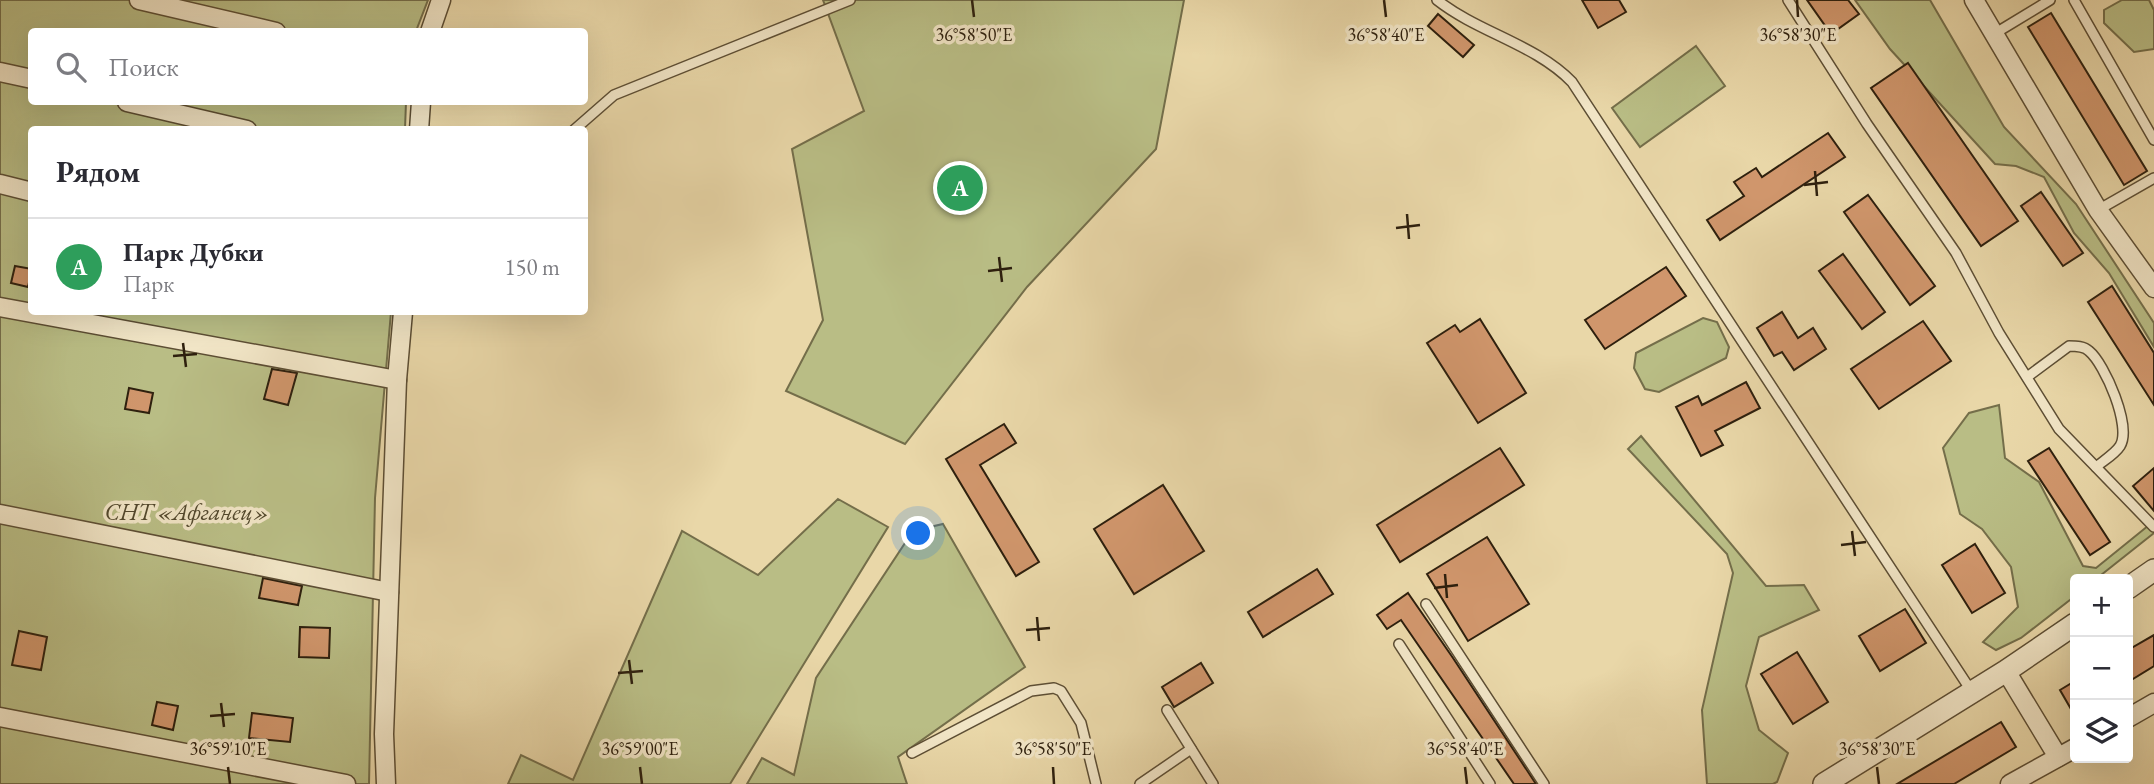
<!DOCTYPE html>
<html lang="ru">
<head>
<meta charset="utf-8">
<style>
  :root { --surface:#fff; --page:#f2f2f3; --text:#2b2b33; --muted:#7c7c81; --line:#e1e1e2; --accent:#2563eb }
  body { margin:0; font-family:"EB Garamond",serif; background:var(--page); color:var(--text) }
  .controls { position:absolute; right:21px; bottom:21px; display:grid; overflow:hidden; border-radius:7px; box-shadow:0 7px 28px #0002 }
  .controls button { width:63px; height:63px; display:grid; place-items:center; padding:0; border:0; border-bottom:2px solid var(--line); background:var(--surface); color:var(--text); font:35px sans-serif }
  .you { position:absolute; left:919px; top:534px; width:24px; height:24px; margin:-18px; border:5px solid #fff; border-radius:50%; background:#1a73e8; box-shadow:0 0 0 10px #1a73e833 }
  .badge { display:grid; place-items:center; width:46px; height:46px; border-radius:50%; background:var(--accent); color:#fff; font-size:23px; font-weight:700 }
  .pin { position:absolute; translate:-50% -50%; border:4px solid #fff; box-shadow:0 2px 7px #0006 }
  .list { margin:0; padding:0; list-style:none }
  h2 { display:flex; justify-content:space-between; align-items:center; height:91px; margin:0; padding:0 28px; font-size:30px }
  h2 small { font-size:23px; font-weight:400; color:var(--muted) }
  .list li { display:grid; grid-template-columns:46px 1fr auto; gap:21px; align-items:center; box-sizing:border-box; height:98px; padding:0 28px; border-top:2px solid var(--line) }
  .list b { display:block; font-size:26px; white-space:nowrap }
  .list p { margin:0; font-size:23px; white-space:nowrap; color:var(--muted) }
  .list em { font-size:23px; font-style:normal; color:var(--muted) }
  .icon { flex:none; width:38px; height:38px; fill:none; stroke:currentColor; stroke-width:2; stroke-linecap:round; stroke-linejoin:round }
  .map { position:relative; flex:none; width:2154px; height:784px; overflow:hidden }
  .search { position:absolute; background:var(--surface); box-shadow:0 7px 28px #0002; left:28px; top:28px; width:560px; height:77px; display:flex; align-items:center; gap:18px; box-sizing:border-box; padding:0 24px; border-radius:7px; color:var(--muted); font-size:26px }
  .panel { position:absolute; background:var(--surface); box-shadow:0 7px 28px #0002; left:28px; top:126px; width:560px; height:189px; border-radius:7px }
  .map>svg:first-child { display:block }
  .green { fill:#b9bd85; stroke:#746e4a; stroke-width:2 }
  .building { fill:#d0966c; stroke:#2e200e; stroke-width:2 }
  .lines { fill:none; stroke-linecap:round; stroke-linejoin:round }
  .service-casing { stroke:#5d4e34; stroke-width:12 }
  .minor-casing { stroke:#5d4e34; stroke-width:21 }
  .tertiary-casing { stroke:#5d4e34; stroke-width:24 }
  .service { stroke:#f1e5c6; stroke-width:9 }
  .minor { stroke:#f1e5c6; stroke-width:18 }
  .tertiary { stroke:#f1e5c6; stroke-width:21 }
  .ticks { fill:none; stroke:#2e200e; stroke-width:2.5 }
  .labels { text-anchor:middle; stroke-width:7; stroke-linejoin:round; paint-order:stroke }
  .park-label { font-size:24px; font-style:italic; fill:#51472c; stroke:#f1e5c6 }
  .ticks-label { font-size:18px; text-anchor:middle; fill:#2e200e; stroke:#f1e5c6; stroke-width:7; stroke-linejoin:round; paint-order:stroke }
</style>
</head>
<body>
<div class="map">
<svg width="2154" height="784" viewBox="0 0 2154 784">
  <rect width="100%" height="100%" fill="#e9d7a8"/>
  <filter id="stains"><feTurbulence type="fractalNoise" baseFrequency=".00286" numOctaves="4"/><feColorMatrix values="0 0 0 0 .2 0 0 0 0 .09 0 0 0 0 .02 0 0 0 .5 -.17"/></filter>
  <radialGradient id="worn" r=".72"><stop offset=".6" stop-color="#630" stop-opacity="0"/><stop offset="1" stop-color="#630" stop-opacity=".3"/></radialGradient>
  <g class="green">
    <path d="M0 0H428L416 31 32 32V102H406L405 129 32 130V312H391L375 498 369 784H0Z"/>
    <path d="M823 0H1184L1156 149 1027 287 905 444 786 391 823 320 792 149 864 111Z"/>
    <path d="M1855 0H1930L2004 127 2076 204 2154 323V347L2109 273 2074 233 2044 177 2016 166 1995 164 1890 49Z"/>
    <path d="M2122 0H2149L2154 10V49L2134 52 2104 23V10Z"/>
    <path d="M1696 46 1725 86 1640 147 1612 108Z"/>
    <path d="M1703 318 1717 322 1729 347 1726 358 1659 392 1645 389 1634 368 1636 353Z"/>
    <path d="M1999 405 2005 458 2039 482 2083 566 2096 568 2154 521V533L2096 579H2075V596L2021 638 1996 650 1983 642 2018 607 2011 567 1982 529 1960 514 1943 448 1969 413Z"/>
    <path d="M1641 436 1766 586 1804 585 1819 610 1759 637 1746 686 1759 730 1788 753 1777 782 1773 784H1707L1702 710 1733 573 1727 554 1628 449Z"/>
    <path d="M838 499 888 527 730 784H508L521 755 573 780 682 531 758 575Z"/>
    <path d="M943 524 1025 667 898 757 907 784H747L762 758 794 775 816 678 913 531Z"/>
  </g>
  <g class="building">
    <path d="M1582 0H1619L1626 12 1598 28Z"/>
    <path d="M1807 0H1848L1859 14 1831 34Z"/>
    <path d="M2051 13 2147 171 2124 185 2028 27Z"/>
    <path d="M1438 14 1474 45 1463 57 1428 26Z"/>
    <path d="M1908 63 2018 221 1981 246 1871 88Z"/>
    <path d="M1828 133 1845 157 1720 240 1707 220 1744 196 1734 182 1756 168 1762 177Z"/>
    <path d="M2041 192 2083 253 2063 266 2021 206Z"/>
    <path d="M1868 195 1935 286 1910 305 1844 212Z"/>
    <path d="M1843 254 1885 312 1862 329 1819 271Z"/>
    <path d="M15 266 32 269 28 287 11 283Z"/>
    <path d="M1666 267 1686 296 1605 349 1585 320Z"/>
    <path d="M2112 286 2154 353V405L2088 302Z"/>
    <path d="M1782 312 1798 338 1813 328 1826 349 1794 370 1782 352 1774 356 1757 328Z"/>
    <path d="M1480 319 1526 393 1478 423 1427 343 1455 325 1460 332Z"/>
    <path d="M1923 321 1951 361 1879 409 1851 369Z"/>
    <path d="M272 369 297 373 288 405 264 399Z"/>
    <path d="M1746 382 1760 408 1715 431 1723 445 1701 456 1676 407 1698 396 1702 405Z"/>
    <path d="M129 388 153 393 149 413 125 409Z"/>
    <path d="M1004 424 1016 443 980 465 1039 562 1016 576 946 459Z"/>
    <path d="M1500 448 1524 485 1400 562 1377 525Z"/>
    <path d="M2049 448 2110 542 2090 555 2028 461Z"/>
    <path d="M2154 468V511L2133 486Z"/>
    <path d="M1163 485 1204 551 1134 594 1094 529Z"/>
    <path d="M1487 537 1529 604 1468 641 1427 574Z"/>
    <path d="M1975 544 2005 593 1972 613 1942 565Z"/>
    <path d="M1317 569 1333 594 1263 637 1248 612Z"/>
    <path d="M263 578 302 586 298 605 259 598Z"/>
    <path d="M1408 593 1453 658 1536 784H1514L1401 620 1387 629 1377 615Z"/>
    <path d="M1905 609 1926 643 1880 671 1859 636Z"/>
    <path d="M300 627 330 628 329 658 299 657Z"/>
    <path d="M19 631 47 637 41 670 12 665Z"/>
    <path d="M2154 635V666L2128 682V650Z"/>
    <path d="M1797 652 1828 702 1793 724 1761 674Z"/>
    <path d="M1201 663 1213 683 1174 707 1162 687Z"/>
    <path d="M2075 681V716L2060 690Z"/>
    <path d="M157 702 178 706 173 730 152 725Z"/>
    <path d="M252 713 293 718 290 742 249 738Z"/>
    <path d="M2001 722 2016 747 1954 784H1897Z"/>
  </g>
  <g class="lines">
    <defs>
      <g id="service">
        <path d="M1437 0C1479 33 1535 44 1572 82L1972 692"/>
        <path d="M1788 0 1867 124 1956 253 1999 333 2059 429 2154 527"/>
        <path d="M2074 0 2154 140"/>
        <path d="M1994 34 2050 0"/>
        <path d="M574 130 614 95 850 0"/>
        <path d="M2098 210 2154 178"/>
        <path d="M2027 377 2069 346C2076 346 2084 346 2089 351 2105 364 2132 427 2120 446 2115 454 2103 461 2096 467"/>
        <path d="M1426 604 1544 784"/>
        <path d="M1399 644 1490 784"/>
        <path d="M1167 710 1213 784"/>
        <path d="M912 753 1031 691 1054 688 1061 691 1081 723 1096 784"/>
        <path d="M1140 784 1191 749"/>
      </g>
      <g id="minor">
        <path d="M139 0 276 32"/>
        <path d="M1974 0 2098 210 2154 288"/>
        <path d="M430 32 441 0"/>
        <path d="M0 72 32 79"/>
        <path d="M127 102 247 130"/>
        <path d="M419 130 421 102"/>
        <path d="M0 184 32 192"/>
        <path d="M0 307 397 380"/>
        <path d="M0 514 389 592"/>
        <path d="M2006 671 2058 757"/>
        <path d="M0 717 346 784"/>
        <path d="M2128 718 2154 703"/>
        <path d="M386 784 384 734 397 380 403 312"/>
        <path d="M2010 784 2075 748"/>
      </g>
      <g id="tertiary">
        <path d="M2128 588 2154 570"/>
        <path d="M1824 784 2006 671 2075 624"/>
      </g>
    </defs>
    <use href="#service" class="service-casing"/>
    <use href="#minor" class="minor-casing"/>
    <use href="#tertiary" class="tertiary-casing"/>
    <use href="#service" class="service"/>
    <use href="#minor" class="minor"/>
    <use href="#tertiary" class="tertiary"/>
  </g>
  <path class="ticks" d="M972 0 974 17M1384 0 1386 17M1797 0 1798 17M1815 171 1817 196M1804 185 1828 182M1407 214 1409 239M1396 228 1420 225M999 257 1002 282M988 271 1012 268M183 343 186 367M173 356 197 354M1852 531 1855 556M1841 545 1866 542M1445 574 1447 598M1434 588 1458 585M1037 617 1039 641M1026 630 1050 628M629 660 632 684M618 673 643 671M221 703 224 727M210 716 235 714M228 767 230 784M640 767 642 784M1053 767 1054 784M1465 767 1467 784M1877 767 1879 784"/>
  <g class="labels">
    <g class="park-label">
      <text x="187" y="520">СНТ «Афганец»</text>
    </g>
  </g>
  <g class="ticks-label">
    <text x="974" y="41">36°58'50"E</text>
    <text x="1386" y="41">36°58'40"E</text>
    <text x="1798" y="41">36°58'30"E</text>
    <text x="228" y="755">36°59'10"E</text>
    <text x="640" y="755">36°59'00"E</text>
    <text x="1053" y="755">36°58'50"E</text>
    <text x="1465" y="755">36°58'40"E</text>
    <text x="1877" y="755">36°58'30"E</text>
  </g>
  <rect width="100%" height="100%" filter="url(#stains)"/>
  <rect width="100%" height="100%" fill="url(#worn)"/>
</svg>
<div class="controls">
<button>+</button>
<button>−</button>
<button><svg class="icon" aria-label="layers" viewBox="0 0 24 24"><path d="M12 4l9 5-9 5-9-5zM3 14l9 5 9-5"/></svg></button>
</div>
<div class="you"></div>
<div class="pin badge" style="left:960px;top:188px;background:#2e9e5b">A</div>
<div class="search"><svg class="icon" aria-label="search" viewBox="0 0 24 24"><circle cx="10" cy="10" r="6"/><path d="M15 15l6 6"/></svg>Поиск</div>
<section class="panel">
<h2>Рядом<small></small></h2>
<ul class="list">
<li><span class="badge" style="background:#2e9e5b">A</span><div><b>Парк Дубки</b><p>Парк</p></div><em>150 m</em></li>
</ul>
</section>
</div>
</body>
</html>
